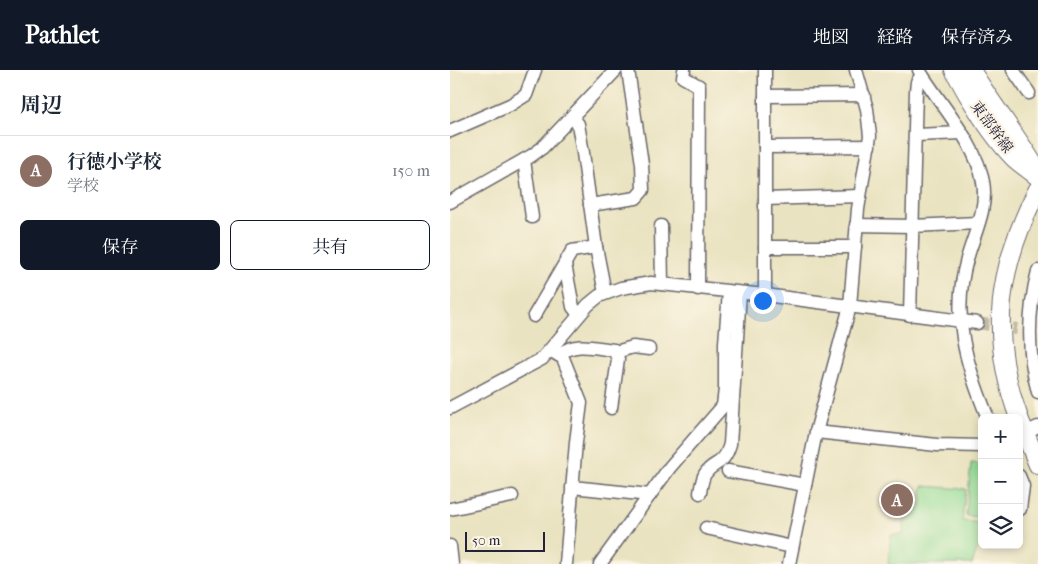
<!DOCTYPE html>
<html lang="ja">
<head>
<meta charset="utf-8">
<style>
  :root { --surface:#fff; --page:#f2f2f3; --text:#1f2937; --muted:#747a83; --line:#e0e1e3; --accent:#111827 }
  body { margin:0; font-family:"IM FELL French Canon","Noto Serif JP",serif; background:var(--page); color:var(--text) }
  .controls { position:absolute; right:15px; bottom:15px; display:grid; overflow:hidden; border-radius:8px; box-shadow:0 2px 8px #0003 }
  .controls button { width:45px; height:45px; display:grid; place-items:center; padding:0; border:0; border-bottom:1px solid var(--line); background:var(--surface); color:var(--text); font:25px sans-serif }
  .scale { position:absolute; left:15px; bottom:12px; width:80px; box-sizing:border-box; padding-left:5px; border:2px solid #22223b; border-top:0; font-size:14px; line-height:18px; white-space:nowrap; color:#22223b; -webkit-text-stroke:4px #fcf5e5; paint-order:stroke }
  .you { position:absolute; left:312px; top:230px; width:18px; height:18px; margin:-12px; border:4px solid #fff; border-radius:50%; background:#1a73e8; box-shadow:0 0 0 8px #1a73e833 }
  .badge { display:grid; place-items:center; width:32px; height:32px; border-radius:50%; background:var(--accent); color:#fff; font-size:16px; font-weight:700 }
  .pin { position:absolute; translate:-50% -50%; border:2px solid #fff; box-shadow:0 1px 5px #0006 }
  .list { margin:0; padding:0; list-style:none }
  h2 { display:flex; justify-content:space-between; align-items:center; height:65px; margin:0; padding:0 20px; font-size:21px }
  h2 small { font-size:16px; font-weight:400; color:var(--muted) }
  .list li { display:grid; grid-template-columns:32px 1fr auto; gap:15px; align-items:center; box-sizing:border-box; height:70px; padding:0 20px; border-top:1px solid var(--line) }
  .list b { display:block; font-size:19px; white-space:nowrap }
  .list p { margin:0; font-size:16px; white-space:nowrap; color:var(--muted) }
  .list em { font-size:16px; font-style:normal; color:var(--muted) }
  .actions { display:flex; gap:10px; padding:15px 20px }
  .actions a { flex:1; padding:11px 0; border:1px solid var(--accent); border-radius:8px; text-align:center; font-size:18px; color:var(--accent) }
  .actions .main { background:var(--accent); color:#fff }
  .icon { flex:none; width:28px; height:28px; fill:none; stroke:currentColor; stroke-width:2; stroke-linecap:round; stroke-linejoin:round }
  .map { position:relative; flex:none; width:588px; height:494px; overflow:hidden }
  header { display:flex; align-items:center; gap:30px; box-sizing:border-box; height:70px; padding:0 25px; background:var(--accent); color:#fff }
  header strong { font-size:24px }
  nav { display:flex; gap:28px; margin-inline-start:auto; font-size:18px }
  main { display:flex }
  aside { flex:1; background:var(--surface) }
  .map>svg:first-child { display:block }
  .green { fill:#94db96; stroke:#5b7e68 }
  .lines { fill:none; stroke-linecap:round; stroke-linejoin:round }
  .minor-tunnel { stroke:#c2bca6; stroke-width:12; stroke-dasharray:12 6; stroke-linecap:butt }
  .minor-casing { stroke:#68666a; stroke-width:15 }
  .secondary-casing { stroke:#68666a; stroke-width:20 }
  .minor { stroke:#fff; stroke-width:12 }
  .secondary { stroke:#fff; stroke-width:18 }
  .labels { text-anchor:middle; stroke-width:5; stroke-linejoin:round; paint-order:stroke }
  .street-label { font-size:15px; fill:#22223b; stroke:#fcf5e5 }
</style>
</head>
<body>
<header>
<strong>Pathlet</strong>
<nav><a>地図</a><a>経路</a><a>保存済み</a></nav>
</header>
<main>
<aside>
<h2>周辺<small></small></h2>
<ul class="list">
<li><span class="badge" style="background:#8d6e63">A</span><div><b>行徳小学校</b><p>学校</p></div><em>150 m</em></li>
</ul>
<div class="actions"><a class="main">保存</a><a>共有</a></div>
</aside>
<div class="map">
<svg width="588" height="494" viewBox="0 0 588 494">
  <rect width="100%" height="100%" fill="#fcf5e5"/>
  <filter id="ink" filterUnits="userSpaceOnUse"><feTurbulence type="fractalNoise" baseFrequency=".02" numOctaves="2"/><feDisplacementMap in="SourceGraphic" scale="10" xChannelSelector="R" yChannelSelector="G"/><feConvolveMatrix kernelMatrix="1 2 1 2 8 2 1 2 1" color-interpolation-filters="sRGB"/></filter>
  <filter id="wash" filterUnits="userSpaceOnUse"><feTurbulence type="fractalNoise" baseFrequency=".0096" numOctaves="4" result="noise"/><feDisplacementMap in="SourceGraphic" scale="20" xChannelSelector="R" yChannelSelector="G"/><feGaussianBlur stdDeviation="1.12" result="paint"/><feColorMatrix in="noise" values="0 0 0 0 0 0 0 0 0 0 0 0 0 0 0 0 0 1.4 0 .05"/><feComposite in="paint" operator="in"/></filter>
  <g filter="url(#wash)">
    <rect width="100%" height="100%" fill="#eae3c1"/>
    <g class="green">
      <path d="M521 393 532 394V447L516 446Z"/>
      <path d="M473 416 516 419 512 451 532 453V467L522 494H438L441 465 453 464 456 435 471 436Z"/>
    </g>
  </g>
  <g filter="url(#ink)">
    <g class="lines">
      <path class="minor-tunnel" d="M527 253 567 259"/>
      <defs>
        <g id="minor">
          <path d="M234 0 233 7 249 16 248 219"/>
          <path d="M469 0C489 33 527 74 533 112 538 138 524 164 517 189 501 246 516 295 538 348"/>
          <path d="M563 0 579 23"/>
          <path d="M315 26 414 25"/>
          <path d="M122 46 128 54 133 83 146 177 155 223"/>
          <path d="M0 61 60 35 76 25 85 0"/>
          <path d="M466 65 511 63"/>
          <path d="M315 77 419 76"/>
          <path d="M74 90 82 147"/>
          <path d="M315 129 410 126"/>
          <path d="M0 132 81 86 92 78 166 0"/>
          <path d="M140 135 186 128 193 120 192 94 178 0"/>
          <path d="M406 155 462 156 528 153"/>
          <path d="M211 156 212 214"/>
          <path d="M315 177H405"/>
          <path d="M115 194 123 237 129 245"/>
          <path d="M588 201C578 240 577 283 588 322"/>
          <path d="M315 225V0"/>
          <path d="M460 245 466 21 467 12 472 5"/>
          <path d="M84 246 122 181 146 177"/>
          <path d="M100 280 113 288 131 333 126 372 116 494"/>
          <path d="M166 282 183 277 199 279"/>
          <path d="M109 285C124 271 145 278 164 280L168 289 161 338"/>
          <path d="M0 338 92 289 138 235 149 226 171 218 201 213 315 225 527 253"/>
          <path d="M366 362 487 375 532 376"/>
          <path d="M569 366 588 357"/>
          <path d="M278 401 355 415"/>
          <path d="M569 406 573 416 570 439"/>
          <path d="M122 417 200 425"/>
          <path d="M250 423C251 417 252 409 255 404 264 390 273 398 280 374L290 223"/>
          <path d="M0 439 62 426"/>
          <path d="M256 458 342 477"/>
          <path d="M0 476 2 494"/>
          <path d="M150 494 220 397 273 336 275 319V273L279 222"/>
          <path d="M339 494 366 362 400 236 408 139 420 66 417 39 406 0"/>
        </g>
        <g id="secondary">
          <path d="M504 0C518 27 544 69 566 90 573 96 581 101 588 107"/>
          <path d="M521 0C542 35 568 67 588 102"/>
          <path d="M569 348C538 264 548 197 588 119"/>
          <path d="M569 348 588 395"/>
        </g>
      </defs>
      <use href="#minor" class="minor-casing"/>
      <use href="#secondary" class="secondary-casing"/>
      <use href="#minor" class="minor"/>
      <use href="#secondary" class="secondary"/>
    </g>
  </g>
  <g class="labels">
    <g class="street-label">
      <text transform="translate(542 57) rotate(54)" y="5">東部幹線</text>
    </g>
  </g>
</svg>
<div class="controls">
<button>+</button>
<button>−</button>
<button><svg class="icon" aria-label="layers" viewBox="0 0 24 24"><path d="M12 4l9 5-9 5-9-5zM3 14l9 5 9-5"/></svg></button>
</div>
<div class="scale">50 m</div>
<div class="you"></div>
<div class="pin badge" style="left:447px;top:430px;background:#8d6e63">A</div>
</div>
</main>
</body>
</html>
